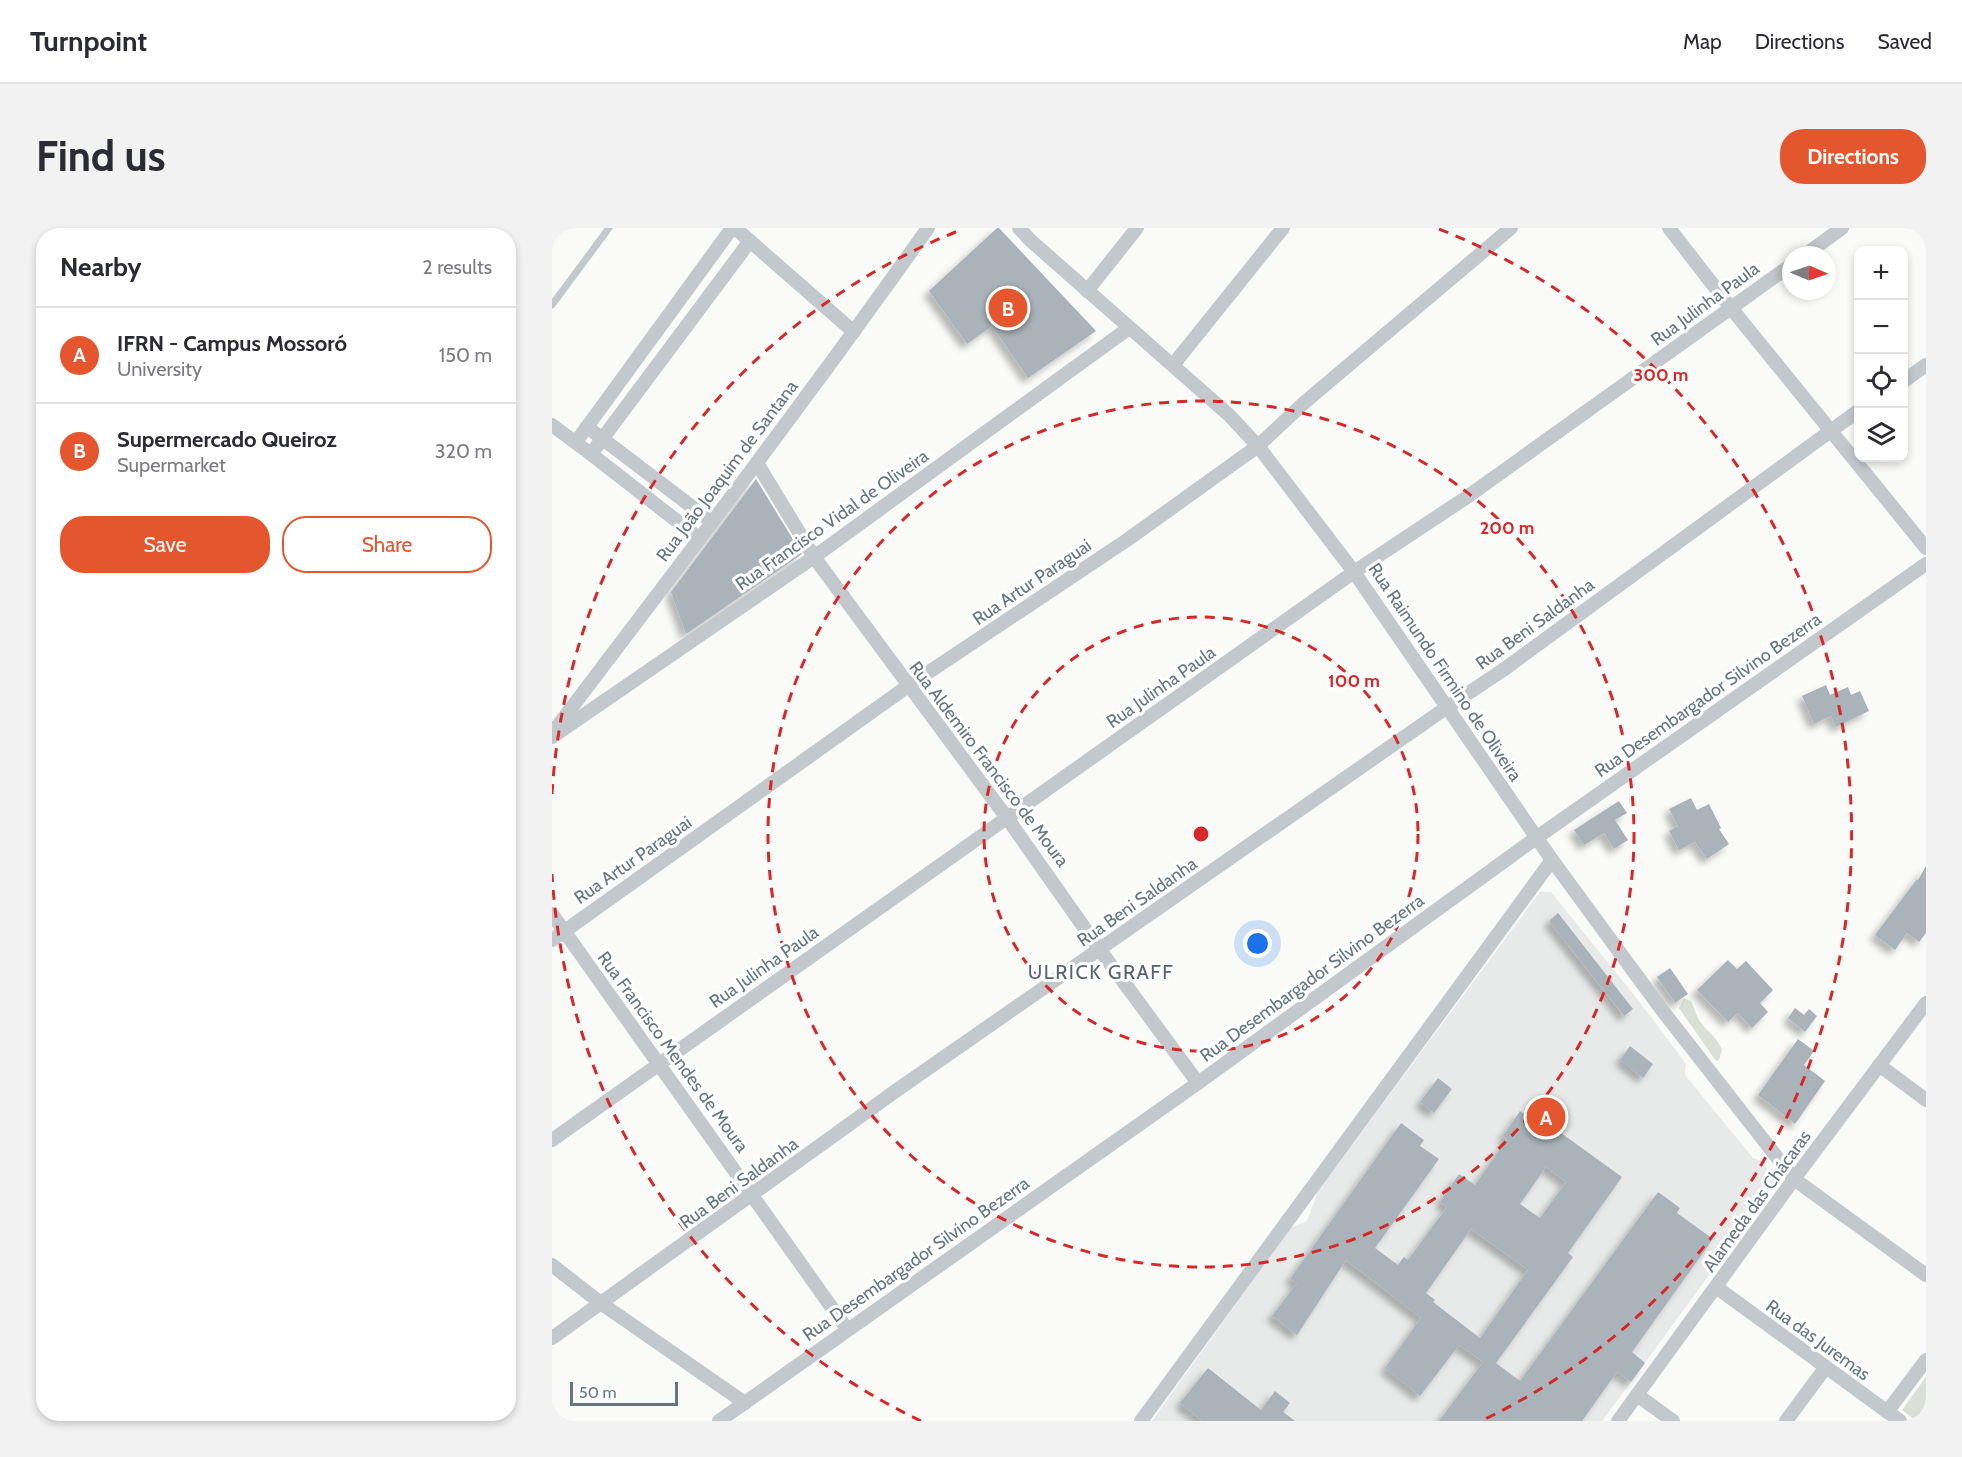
<!DOCTYPE html>
<html lang="en">
<head>
<meta charset="utf-8">
<style>
  :root { --surface:#fff; --page:#f2f2f3; --text:#2b2b33; --muted:#7c7c81; --line:#e1e1e2; --accent:#e4572e }
  body { margin:0; font-family:Cabin,sans-serif; background:var(--page); color:var(--text) }
  .controls { position:absolute; right:18px; top:18px; display:grid; overflow:hidden; border-radius:12px; box-shadow:0 3px 9px #0003 }
  .controls button { width:54px; height:54px; display:grid; place-items:center; padding:0; border:0; border-bottom:2px solid var(--line); background:var(--surface); color:var(--text); font:30px sans-serif }
  .compass { position:absolute; left:1230px; top:18px; width:54px; height:54px; border-radius:50%; background:var(--surface); box-shadow:0 3px 9px #0003; rotate:92deg }
  .scale { position:absolute; left:18px; bottom:15px; width:108px; box-sizing:border-box; padding-left:6px; border:3px solid #657683; border-top:0; font-size:16px; line-height:21px; white-space:nowrap; color:#657683; -webkit-text-stroke:4px #fff; paint-order:stroke }
  .you { position:absolute; left:706px; top:716px; width:21px; height:21px; margin:-15px; border:4px solid #fff; border-radius:50%; background:#1a73e8; box-shadow:0 0 0 9px #1a73e833 }
  .badge { display:grid; place-items:center; width:39px; height:39px; border-radius:50%; background:var(--accent); color:#fff; font-size:20px; font-weight:700 }
  .pin { position:absolute; translate:-50% -50%; border:3px solid #fff; box-shadow:0 2px 6px #0006 }
  .list { margin:0; padding:0; list-style:none }
  h2 { display:flex; justify-content:space-between; align-items:center; height:78px; margin:0; padding:0 24px; font-size:26px }
  h2 small { font-size:20px; font-weight:400; color:var(--muted) }
  .list li { display:grid; grid-template-columns:39px 1fr auto; gap:18px; align-items:center; box-sizing:border-box; height:96px; padding:0 24px; border-top:2px solid var(--line) }
  .list b { display:block; font-size:22px; white-space:nowrap }
  .list p { margin:0; font-size:20px; white-space:nowrap; color:var(--muted) }
  .list em { font-size:20px; font-style:normal; color:var(--muted) }
  .actions { display:flex; gap:12px; padding:18px 24px }
  .actions a { flex:1; padding:14px 0; border:2px solid var(--accent); border-radius:24px; text-align:center; font-size:21px; color:var(--accent) }
  .actions .main { background:var(--accent); color:#fff }
  .icon { flex:none; width:33px; height:33px; fill:none; stroke:currentColor; stroke-width:2; stroke-linecap:round; stroke-linejoin:round }
  .map { position:relative; flex:none; width:1374px; height:1193px; overflow:hidden; border-radius:24px }
  header { display:flex; align-items:center; gap:36px; box-sizing:border-box; height:84px; padding:0 30px; background:var(--surface); border-bottom:2px solid var(--line) }
  header strong { font-size:28px }
  nav { display:flex; gap:33px; margin-inline-start:auto; font-size:21px }
  .intro { display:flex; align-items:center; justify-content:space-between; box-sizing:border-box; height:144px; padding:0 36px }
  h1 { margin:0; font-size:42px }
  .button { padding:15px 27px; border-radius:24px; background:var(--accent); color:#fff; font-size:21px; font-weight:700 }
  main { display:flex; gap:36px; padding:0 36px }
  aside { flex:1; background:var(--surface); border-radius:24px; box-shadow:0 3px 9px #0003 }
  .map>svg:first-child { display:block }
  .built { fill:#e8e9e9 }
  .green { fill:#dadfd7 }
  .building { fill:#aab3b9; fill-rule:evenodd; filter:url(#shadow) }
  .lines { fill:none; stroke-linecap:round; stroke-linejoin:round }
  .service { stroke:#c3c8cc; stroke-width:7 }
  .minor { stroke:#c3c8cc; stroke-width:14 }
  .ring { fill:none; stroke:#d62828; stroke-width:3; stroke-dasharray:10 8 }
  .labels { text-anchor:middle; stroke-width:6; stroke-linejoin:round; paint-order:stroke }
  .street-label { font-size:18px; fill:#657683; stroke:#fff }
  .neighbourhood-label { font-size:20px; letter-spacing:1.5px; fill:#57646e; stroke:#fff }
  .centre { fill:#d62828; stroke:#fff; stroke-width:3 }
  .ring-label { font-size:18px; text-anchor:middle; font-weight:bold; fill:#d62828; stroke:#fff; stroke-width:6; stroke-linejoin:round; paint-order:stroke }
</style>
</head>
<body>
<header>
<strong>Turnpoint</strong>
<nav><a>Map</a><a>Directions</a><a>Saved</a></nav>
</header>
<div class="intro"><h1>Find us</h1><a class="button">Directions</a></div>
<main>
<aside>
<h2>Nearby<small>2 results</small></h2>
<ul class="list">
<li><span class="badge">A</span><div><b>IFRN - Campus Mossoró</b><p>University</p></div><em>150 m</em></li>
<li><span class="badge">B</span><div><b>Supermercado Queiroz</b><p>Supermarket</p></div><em>320 m</em></li>
</ul>
<div class="actions"><a class="main">Save</a><a>Share</a></div>
</aside>
<div class="map">
<svg width="1374" height="1193" viewBox="0 0 1374 1193">
  <defs>
    <filter id="shadow"><feDropShadow dx="-5.5" dy="5.5" stdDeviation="3" flood-color="#0004"/></filter>
  </defs>
  <rect width="100%" height="100%" fill="#fafaf8"/>
  <path class="built" d="M988 664H999L1090 777 1134 836 1133 847 1201 930 1209 933 1225 954 1079 1154 1050 1193H600L738 1000 755 993 766 963Z"/>
  <g class="green">
    <path d="M1132 770 1139 773C1143 781 1144 788 1149 795 1157 805 1165 810 1170 821L1167 832 1164 833 1127 780Z"/>
    <path d="M1374 1149V1193H1364L1350 1182Z"/>
  </g>
  <g class="building">
    <path d="M445 0H447L544 103 476 150 440 98 415 116 377 63Z"/>
    <path d="M204 251 250 326 134 406 119 364Z"/>
    <path d="M1274 457 1278 467 1296 459 1299 467 1308 463 1317 483 1284 499 1279 488 1262 496 1250 468Z"/>
    <path d="M1139 570 1145 582 1157 576 1169 600 1167 601 1177 616 1155 631 1143 614 1127 622 1117 603 1126 598 1117 581Z"/>
    <path d="M1067 573 1075 585 1063 592 1076 612 1062 621 1052 605 1032 617 1022 602Z"/>
    <path d="M1374 638V705L1367 714 1355 705 1343 722 1323 707 1365 651 1366 652Z"/>
    <path d="M1006 685 1081 781 1072 788 997 693Z"/>
    <path d="M1176 732 1185 741 1194 733 1221 762 1208 775 1216 784 1200 800 1186 785 1176 794 1145 762Z"/>
    <path d="M1118 740 1136 766 1123 775 1105 749Z"/>
    <path d="M1243 780 1252 787 1257 781 1265 788 1253 804 1236 790Z"/>
    <path d="M1246 811 1262 823 1252 837 1273 853 1243 896 1206 867Z"/>
    <path d="M1078 818 1101 836 1091 850 1068 832Z"/>
    <path d="M886 850 900 861 882 885 868 874Z"/>
    <path d="M977 882 1070 949 1016 1025 1021 1029 944 1135 968 1153 1106 964 1128 980 1125 985 1161 1011 1080 1124 1093 1135 1079 1154 1065 1144 1030 1193H887L931 1134 907 1117 868 1168 833 1140 869 1090 794 1032 745 1107 720 1088 745 1055 738 1051 849 895 872 912 868 918 887 931 823 1020 846 1037 852 1029 856 1032 895 979 888 974 907 946 923 957 955 911 951 908 968 883 973 887ZM994 939 1014 954 988 990 968 976ZM919 1001 976 1042 928 1110 881 1074 883 1072 874 1065Z"/>
    <path d="M656 1140 709 1182 723 1163 738 1175 731 1184 743 1193H650L628 1175Z"/>
  </g>
  <g class="lines">
    <path class="service" d="M0 77 57 0"/>
    <g class="minor">
      <path d="M183 0 302 104"/>
      <path d="M467 0 478 12 677 187 706 218 802 344 1000 632 1110 782 1242 951 1374 1047"/>
      <path d="M1117 0 1179 80 1374 320"/>
      <path d="M1253 27 1290 0"/>
      <path d="M535 63 585 0"/>
      <path d="M621 137 731 0"/>
      <path d="M1352 153 1374 137"/>
      <path d="M0 197 39 226 148 311"/>
      <path d="M35 199 160 294"/>
      <path d="M24 214 180 0"/>
      <path d="M39 226 198 13"/>
      <path d="M205 235 262 329 455 590 548 722 646 855"/>
      <path d="M1 504C128 337 255 171 376 0"/>
      <path d="M0 509 262 329 577 100"/>
      <path d="M0 686 295 1101"/>
      <path d="M0 712 356 458 575 312 706 218 753 174 959 0"/>
      <path d="M1327 837 1374 872"/>
      <path d="M0 912 802 344 915 269 1239 37"/>
      <path d="M0 1037 50 1076 193 1175"/>
      <path d="M1164 1059 1348 1193"/>
      <path d="M0 1110 345 862 894 480 951 442 1306 183"/>
      <path d="M1085 1167 1121 1193"/>
      <path d="M1335 1184 1374 1132"/>
      <path d="M167 1193 646 855 984 610 1374 336"/>
      <path d="M589 1193 1000 632"/>
      <path d="M1066 1193 1242 951 1374 775"/>
      <path d="M1234 1193 1274 1139"/>
    </g>
  </g>
  <g class="ring">
    <circle cx="649" cy="606" r="217"/>
    <circle cx="649" cy="606" r="433"/>
    <path d="M369 1193A650 650 0 0 1 0 646M0 566A650 650 0 0 1 411 1M887 1A650 650 0 0 1 929 1193"/>
  </g>
  <g class="labels">
    <g class="street-label">
      <text transform="translate(1153 76) rotate(-36)" y="6">Rua Julinha Paula</text>
      <text transform="translate(175 243) rotate(-53)" y="6">Rua João Joaquim de Santana</text>
      <text transform="translate(280 292) rotate(-35)" y="6">Rua Francisco Vidal de Oliveira</text>
      <text transform="translate(480 354) rotate(-34)" y="6">Rua Artur Paraguai</text>
      <text transform="translate(983 396) rotate(-36)" y="6">Rua Beni Saldanha</text>
      <text transform="translate(893 444) rotate(56)" y="6">Rua Raimundo Firmino de Oliveira</text>
      <text transform="translate(609 459) rotate(-35)" y="6">Rua Julinha Paula</text>
      <text transform="translate(1156 467) rotate(-35)" y="6">Rua Desembargador Silvino Bezerra</text>
      <text transform="translate(437 536) rotate(53)" y="6">Rua Aldemiro Francisco de Moura</text>
      <text transform="translate(81 632) rotate(-35)" y="6">Rua Artur Paraguai</text>
      <text transform="translate(585 674) rotate(-35)" y="6">Rua Beni Saldanha</text>
      <text transform="translate(212 739) rotate(-35)" y="6">Rua Julinha Paula</text>
      <text transform="translate(760 750) rotate(-36)" y="6">Rua Desembargador Silvino Bezerra</text>
      <text transform="translate(121 824) rotate(54)" y="6">Rua Francisco Mendes de Moura</text>
      <text transform="translate(187 955) rotate(-36)" y="6">Rua Beni Saldanha</text>
      <text transform="translate(1205 973) rotate(-54)" y="6">Alameda das Chácaras</text>
      <text transform="translate(364 1031) rotate(-35)" y="6">Rua Desembargador Silvino Bezerra</text>
      <text transform="translate(1266 1112) rotate(36)" y="6">Rua das Juremas</text>
    </g>
    <g class="neighbourhood-label">
      <text x="549" y="751">ULRICK GRAFF</text>
    </g>
  </g>
  <circle cx="649" cy="606" r="9" class="centre"/>
  <g class="ring-label">
    <text x="1109" y="153">300 m</text>
    <text x="955" y="306">200 m</text>
    <text x="802" y="459">100 m</text>
  </g>
</svg>
<div class="controls">
<button>+</button>
<button>−</button>
<button><svg class="icon" aria-label="locate" viewBox="0 0 24 24"><circle cx="12" cy="12" r="6"/><path d="M12 2v4M12 18v4M2 12h4M18 12h4"/></svg></button>
<button><svg class="icon" aria-label="layers" viewBox="0 0 24 24"><path d="M12 4l9 5-9 5-9-5zM3 14l9 5 9-5"/></svg></button>
</div>
<svg class="compass" viewBox="-18 -18 36 36"><path d="M0-13l5 13h-10z" fill="#e53935"/><path d="M0 13l5-13h-10z" fill="#7c7c81"/></svg>
<div class="scale">50 m</div>
<div class="you"></div>
<div class="pin badge" style="left:994px;top:889px">A</div>
<div class="pin badge" style="left:456px;top:80px">B</div>
</div>
</main>
</body>
</html>
